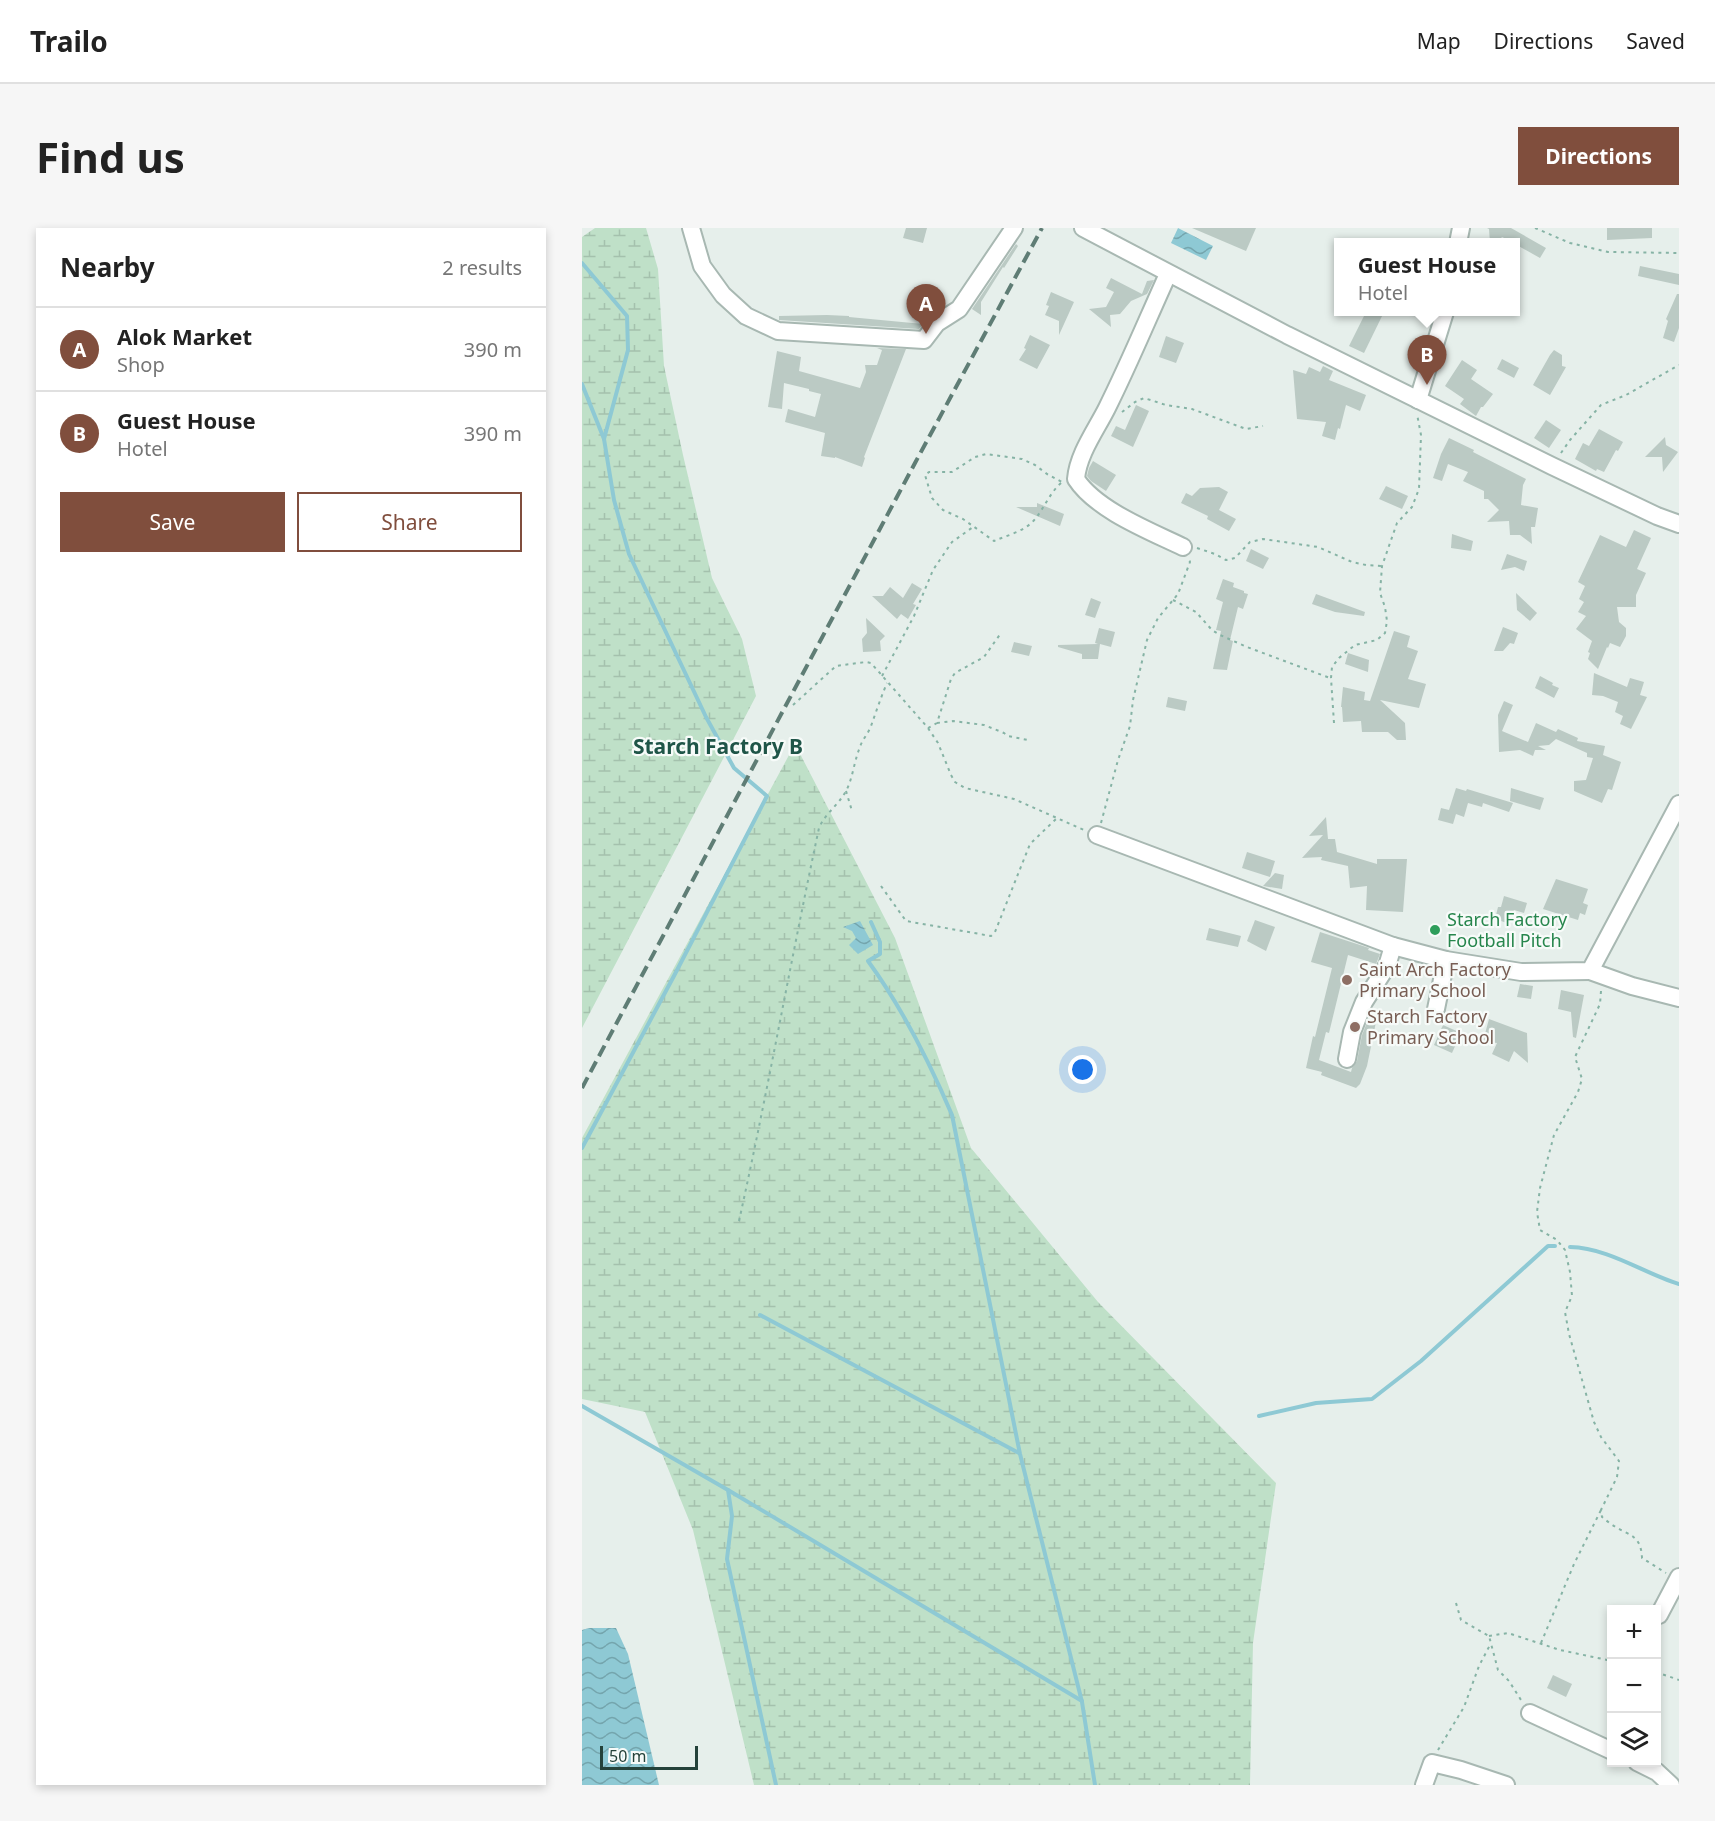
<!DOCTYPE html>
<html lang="en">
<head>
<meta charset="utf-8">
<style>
  :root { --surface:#fff; --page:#f6f6f6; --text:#222; --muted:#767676; --line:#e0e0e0; --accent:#804e3d }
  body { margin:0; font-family:"Noto Sans",sans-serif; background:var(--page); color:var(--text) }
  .controls { position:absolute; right:18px; bottom:18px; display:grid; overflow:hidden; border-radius:0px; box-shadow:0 3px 9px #0003 }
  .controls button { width:54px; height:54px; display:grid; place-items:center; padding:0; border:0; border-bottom:2px solid var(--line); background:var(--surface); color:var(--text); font:30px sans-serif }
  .scale { position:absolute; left:18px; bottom:15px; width:98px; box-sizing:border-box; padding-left:6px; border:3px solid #24423a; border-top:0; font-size:16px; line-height:21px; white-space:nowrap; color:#24423a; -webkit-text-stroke:4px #f7fbf9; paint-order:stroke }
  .you { position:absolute; left:501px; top:842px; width:21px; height:21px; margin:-15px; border:4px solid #fff; border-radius:50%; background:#1a73e8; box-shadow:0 0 0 9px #1a73e833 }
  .badge { display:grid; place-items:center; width:39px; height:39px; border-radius:50%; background:var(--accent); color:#fff; font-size:20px; font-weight:700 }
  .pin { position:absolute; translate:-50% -50px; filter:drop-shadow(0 2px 3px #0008) }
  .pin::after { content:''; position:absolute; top:32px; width:21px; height:18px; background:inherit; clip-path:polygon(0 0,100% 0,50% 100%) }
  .popup { position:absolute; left:752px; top:10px; width:186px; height:78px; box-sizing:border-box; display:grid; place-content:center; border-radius:0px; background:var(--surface); filter:drop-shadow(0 2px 4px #0005); font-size:20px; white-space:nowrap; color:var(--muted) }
  .popup b { font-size:22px; color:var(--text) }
  .popup::after { content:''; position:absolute; left:50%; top:100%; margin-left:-12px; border:12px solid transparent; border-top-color:var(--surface) }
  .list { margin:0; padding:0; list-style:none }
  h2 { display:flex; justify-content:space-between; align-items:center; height:78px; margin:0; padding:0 24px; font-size:26px }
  h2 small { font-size:20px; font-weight:400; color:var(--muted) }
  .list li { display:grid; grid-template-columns:39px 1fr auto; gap:18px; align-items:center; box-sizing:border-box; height:84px; padding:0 24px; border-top:2px solid var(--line) }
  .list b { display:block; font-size:22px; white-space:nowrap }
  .list p { margin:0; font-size:20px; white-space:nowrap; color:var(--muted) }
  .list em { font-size:20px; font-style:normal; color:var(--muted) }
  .actions { display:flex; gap:12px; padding:18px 24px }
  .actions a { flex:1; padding:14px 0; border:2px solid var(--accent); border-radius:0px; text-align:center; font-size:21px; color:var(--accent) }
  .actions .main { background:var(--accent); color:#fff }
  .icon { flex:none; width:33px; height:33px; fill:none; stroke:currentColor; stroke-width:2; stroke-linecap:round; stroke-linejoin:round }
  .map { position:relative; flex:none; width:1097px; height:1557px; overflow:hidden; border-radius:0px }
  header { display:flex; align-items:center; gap:36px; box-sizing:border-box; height:84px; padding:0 30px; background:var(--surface); border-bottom:2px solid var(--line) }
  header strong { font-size:28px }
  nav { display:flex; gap:33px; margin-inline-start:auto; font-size:21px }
  .intro { display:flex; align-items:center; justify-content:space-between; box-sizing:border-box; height:144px; padding:0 36px }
  h1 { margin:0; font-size:42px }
  .button { padding:15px 27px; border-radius:0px; background:var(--accent); color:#fff; font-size:21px; font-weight:700 }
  main { display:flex; gap:36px; padding:0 36px }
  aside { flex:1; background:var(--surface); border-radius:0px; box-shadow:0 3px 9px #0003 }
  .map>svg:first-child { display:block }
  .wetland { fill:url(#wetland-marsh) }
  .water { fill:url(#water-waves) }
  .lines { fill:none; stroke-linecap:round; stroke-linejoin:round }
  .stream { stroke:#8ec9d4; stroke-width:4 }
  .building { fill:#bbcac4 }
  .minor-casing { stroke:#a8b8b2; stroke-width:20 }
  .path { stroke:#86b3a5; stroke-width:2; stroke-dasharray:3 4.5; stroke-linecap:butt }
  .minor { stroke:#fff; stroke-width:16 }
  .rail { stroke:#5f7d75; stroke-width:4; stroke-dasharray:12 6; stroke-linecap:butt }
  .leisure-dot { fill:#2e9e5b; stroke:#f7fbf9; stroke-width:2 }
  .education-dot { fill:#8d6e63; stroke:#f7fbf9; stroke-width:2 }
  .labels { text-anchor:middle; stroke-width:4.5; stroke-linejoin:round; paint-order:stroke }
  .leisure-label { font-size:18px; fill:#27864d; stroke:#f7fbf9; text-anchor:start }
  .education-label { font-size:18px; fill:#785e54; stroke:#f7fbf9; text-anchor:start }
  .quarter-label { font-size:21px; font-weight:bold; fill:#1f5548; stroke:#f7fbf9 }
</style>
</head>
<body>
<header>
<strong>Trailo</strong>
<nav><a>Map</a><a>Directions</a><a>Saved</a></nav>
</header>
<div class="intro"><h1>Find us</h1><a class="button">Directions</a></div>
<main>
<aside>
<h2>Nearby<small>2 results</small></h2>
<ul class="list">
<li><span class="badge">A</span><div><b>Alok Market</b><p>Shop</p></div><em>390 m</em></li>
<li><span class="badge">B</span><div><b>Guest House</b><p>Hotel</p></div><em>390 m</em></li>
</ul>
<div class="actions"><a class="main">Save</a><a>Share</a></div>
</aside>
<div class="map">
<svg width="1097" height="1557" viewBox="0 0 1097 1557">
  <defs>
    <pattern id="wetland-marsh" width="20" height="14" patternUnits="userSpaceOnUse" patternTransform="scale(1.5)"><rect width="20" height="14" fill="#bfe0c8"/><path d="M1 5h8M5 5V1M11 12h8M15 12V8" fill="none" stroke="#a4c1ad"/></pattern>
    <pattern id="water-waves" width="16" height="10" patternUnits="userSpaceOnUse" patternTransform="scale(1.5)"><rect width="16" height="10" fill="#8ec9d4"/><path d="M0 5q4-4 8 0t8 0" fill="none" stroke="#74a5ad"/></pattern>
  </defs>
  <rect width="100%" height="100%" fill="#e6efeb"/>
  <g class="wetland">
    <path d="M13 0H64L76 41 82 138 101 227 130 350 160 411 174 468 0 800V9Z"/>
    <path d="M213 516 313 710 389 920 516 1074 694 1255 671 1415 668 1557H172L111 1302 63 1184 0 1171V910Z"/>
  </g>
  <g class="water">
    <path d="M596 0 631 18 624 32 589 15Z"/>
    <path d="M278 693 291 717 276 726 267 717 274 710 270 703 261 699Z"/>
    <path d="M7 1400H34L46 1426 77 1557H0V1402Z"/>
  </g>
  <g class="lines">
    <g class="stream">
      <path d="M0 35 45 88 46 122 22 211 32 272 47 326 124 489 152 540 185 568 93 746 0 920"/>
      <path d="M0 156 22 211"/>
      <path d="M289 694 298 714V726L286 733C321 781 347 833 370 887L438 1226 500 1474 513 1557"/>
      <path d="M988 1019C1027 1020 1061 1045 1097 1056"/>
      <path d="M178 1087 437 1225"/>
      <path d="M0 1178 146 1262 150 1288 145 1331 194 1557"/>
      <path d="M677 1188 734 1175 790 1171 839 1133 966 1018H973"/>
      <path d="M146 1262 500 1473"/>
    </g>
  </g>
  <g class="building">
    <path d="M324 0H345L341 15 321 10Z"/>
    <path d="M610 0H674L664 23Z"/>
    <path d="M905 0H929L964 20 958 30 933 16V15L920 9 915 15H908L907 1Z"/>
    <path d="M1025 0H1070V10L1025 12Z"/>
    <path d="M434 16 436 18 422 40 421 39 399 74V87L390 81Z"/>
    <path d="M1058 38 1097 46V57L1056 48Z"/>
    <path d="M529 50 560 66 565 53 572 52 565 66 549 73 538 86 528 87 529 99 507 81 524 79 532 64 524 60Z"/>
    <path d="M469 64 492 74 477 107V93L463 87 467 78 464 77Z"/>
    <path d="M1095 66H1097V100L1092 114 1081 110 1086 93 1084 91Z"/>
    <path d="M784 84H802L782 125 767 118Z"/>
    <path d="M245 87 267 88V89L341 96 337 101 197 92V88Z"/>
    <path d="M448 107 468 117 455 141 437 132 444 121 442 120Z"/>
    <path d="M584 108 602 115 594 135 577 129Z"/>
    <path d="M295 120 324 121 282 229 283 230 280 239 253 229V230L239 228 243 205 203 194 206 181 233 189 239 166 227 163V161L202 155 200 181 186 179 195 123 219 129 217 143 278 160 284 144 283 137H295L300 122Z"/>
    <path d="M972 122 980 127V138L984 139 968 167 951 157 968 127Z"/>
    <path d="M920 131 937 140 932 150 915 141Z"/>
    <path d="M880 132 895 142 889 151 911 166 901 179H899L894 188 878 176 882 171 863 158Z"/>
    <path d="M741 138 751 143 747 152 784 167 778 183 764 177 758 201 756 200 753 212 740 208 744 194 715 191 711 142 724 146 727 139 738 144Z"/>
    <path d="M554 177 567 183 551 219 529 208 534 198 543 202Z"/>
    <path d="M964 192 979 202 967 220 952 210Z"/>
    <path d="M1017 201 1041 214 1036 223 1034 222 1022 244 1015 241 1014 243 993 231 1001 215 1007 218Z"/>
    <path d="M1083 209 1084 217 1096 224 1081 244 1080 229H1063Z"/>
    <path d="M867 210 892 222 891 224 944 251 941 257 939 277 956 280 953 299H949L950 316 938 307H928L927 293 905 294 917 282 906 271H902V263L881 253 886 244 866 236 860 253 851 250 859 226Z"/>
    <path d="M511 233 534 247 524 263 509 253 505 248 507 240Z"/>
    <path d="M804 258 826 268 820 281 797 271Z"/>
    <path d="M637 259 646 264 637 282 654 291 647 303 625 291 626 288 599 275 604 265 610 268 618 260Z"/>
    <path d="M455 275 482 286 478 298 434 279H455Z"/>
    <path d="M1052 302 1069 310 1055 341 1064 345 1054 367V379H1035L1037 394 1044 400V408L1038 419 1028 415 1026 420 1025 419 1016 441 1006 431 1008 425 1006 424 1010 413 994 401 1004 388 996 384 1002 374 997 371 1003 358 996 354 1018 307 1044 319Z"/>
    <path d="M870 306 891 313 889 323 869 320Z"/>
    <path d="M669 321 687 330 681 341 664 333Z"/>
    <path d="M925 326 945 333 942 343 933 339 919 342Z"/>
    <path d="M641 351 652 355 651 359 662 363V365L666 366 661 381 656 379 648 412 651 413 645 442 631 441 639 403 634 402 641 374 634 371Z"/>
    <path d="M330 355 340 361 331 376 334 377 326 391 319 386 315 391 290 368H301L308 359 321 370Z"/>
    <path d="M934 365 955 385 948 393 935 382Z"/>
    <path d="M734 366 783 384 782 388 753 384 730 376Z"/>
    <path d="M509 370 519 374 513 390 503 387Z"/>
    <path d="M284 390 303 408 298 413 299 423 281 424 280 411 285 405Z"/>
    <path d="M921 399 936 405 932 416 928 415 921 423H912Z"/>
    <path d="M517 400 533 404 529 419 518 416 516 431H500V426L476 419V417L516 416 513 415Z"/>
    <path d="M812 403 828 408 825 419 836 423 826 451 844 456 837 480 798 472 823 495 824 512H815L806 504H780L779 493 761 494 760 479H759L761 459 783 464 782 472 788 473Z"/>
    <path d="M432 414 450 418 447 428 429 424Z"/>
    <path d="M766 425 787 432 786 444 763 436Z"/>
    <path d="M1012 445 1045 459 1048 450 1062 454 1058 467 1065 469 1049 501 1038 496 1041 488 1033 484 1036 474 1021 468 1010 467Z"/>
    <path d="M958 448 971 455 970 457 977 460 972 470 953 460Z"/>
    <path d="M586 469 605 473 603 483 584 479Z"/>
    <path d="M922 473 931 477 920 503 946 514 954 495 974 504 976 501 996 510 995 513 1023 518 1021 527 1039 534 1030 562 1026 561 1020 575 992 563V553L1004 552 1011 530 1005 529V525L974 511 967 517 956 518 964 522H953L951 528 938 522 917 524 916 487Z"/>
    <path d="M874 560 884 563 885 561 931 575 927 584 901 575 900 579 886 575 882 589 874 586 871 596 856 592 859 580 867 582Z"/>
    <path d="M929 560 962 570 958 582 928 573Z"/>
    <path d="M744 589 746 611H753L755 624 795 636V631H825L821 684 784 682 785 658 768 660 766 638 739 632 740 629 720 630 741 607 727 608Z"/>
    <path d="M665 624 693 633 688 649 660 640Z"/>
    <path d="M693 645 702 647 700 661 681 658Z"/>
    <path d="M974 651 1006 661 1001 675 1006 677 1003 687 998 685 996 692 961 681Z"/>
    <path d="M922 668 945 675 942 685 932 682 928 696 913 691 916 679H919Z"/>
    <path d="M673 692 693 699 684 723 665 713Z"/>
    <path d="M627 700 659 708 656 719 624 712Z"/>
    <path d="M738 704 775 716 787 720 786 722 798 726 794 736 766 727 747 805 744 804 737 832 769 844 770 840 775 833 780 807 786 792 794 794 785 838 778 856 774 860 739 847 740 844 724 840 731 808 733 809 750 740 729 734Z"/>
    <path d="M938 756 951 758 949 771 935 769Z"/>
    <path d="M979 762 1002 767 994 810 991 809 989 784 976 781Z"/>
    <path d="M907 791 945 805 946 835 932 823 927 834 910 826 915 815 901 813Z"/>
    <path d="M861 797 879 805 870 825 852 817Z"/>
    <path d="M971 1447 990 1456 984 1469 965 1460Z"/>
  </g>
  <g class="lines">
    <defs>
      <g id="minor">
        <path d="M109 0 120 38 141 67 164 88 196 103 342 112 355 95 377 81 432 0"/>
        <path d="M501 0 705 107 970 238 1075 288 1097 296"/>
        <path d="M876 15 879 0"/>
        <path d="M586 46C566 90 547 136 525 180 514 202 496 226 494 251 514 282 568 303 601 319"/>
        <path d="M836 172 863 84"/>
        <path d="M515 607 811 718 864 732 939 744 1008 743 1097 576"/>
        <path d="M1008 743 1050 758 1097 770"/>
        <path d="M854 781 864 732"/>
        <path d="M765 831 770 804 782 774 805 738 811 718"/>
        <path d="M1077 1387 1097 1349"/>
        <path d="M948 1485 1030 1523"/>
        <path d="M1055 1534 1075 1544 1089 1557"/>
        <path d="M842 1557 850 1535 879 1542 924 1557"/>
      </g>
    </defs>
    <use href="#minor" class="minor-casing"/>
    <g class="path">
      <path d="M953 0 988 15 1026 24 1097 25"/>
      <path d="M540 184 553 174 562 170 584 177 610 181 664 201 681 198"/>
      <path d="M979 225 988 212 1019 177 1044 167 1097 137"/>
      <path d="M479 255C468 265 463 278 454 290 444 303 426 307 412 313L381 291 361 282 350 270 343 247 347 244H370L393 229 404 226 440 231 453 237 465 246 480 254"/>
      <path d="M615 320 633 326 644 332 653 330 668 314 681 311 736 319 770 334 784 337 800 338"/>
      <path d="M591 372 614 384 630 402 638 407 665 419 748 450"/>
      <path d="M300 448 332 388 351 342 370 314 391 299"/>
      <path d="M211 477 254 438 284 434 289 435 346 500 356 515 369 547 373 554 383 560 432 571 502 602"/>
      <path d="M355 495 371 493 402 497 422 505 426 508 446 512"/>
      <path d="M752 495 749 450 750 439 757 430 773 417 795 412 803 405 805 393 803 379 798 365 800 338 815 295 830 279 837 261 839 207 835 186"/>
      <path d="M346 500 355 495 369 451 373 445 402 429 419 405"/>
      <path d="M264 563 270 583"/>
      <path d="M519 595 536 532 548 498 551 472 565 412 576 390 596 366 608 334 607 331"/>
      <path d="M299 658 324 693 409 708 413 704 448 616 475 590"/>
      <path d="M1019 763 1018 776 993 829 1000 851 996 864 972 907 958 960 955 984 958 1002 975 1012 983 1022 988 1044 990 1068 983 1084 987 1106 1012 1194 1019 1209 1037 1233 1035 1249 1019 1282 1020 1289C1024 1292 1028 1296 1032 1298 1048 1308 1059 1307 1060 1330L1084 1345"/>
      <path d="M157 993C186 862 209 731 237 600 244 584 256 578 264 563 271 550 272 533 278 519 280 512 286 506 289 498 294 484 299 469 305 455"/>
      <path d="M874 1375 879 1392 907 1408 916 1442 927 1453 939 1472"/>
      <path d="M907 1408 926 1405 978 1422 1030 1433"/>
      <path d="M959 1415 992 1336 1019 1282"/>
      <path d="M1074 1444 1097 1452"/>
      <path d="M856 1522 882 1479 897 1438 909 1415"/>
    </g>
    <use href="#minor" class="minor"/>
    <path class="rail" d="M0 860 333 235 460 0"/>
  </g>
  <circle class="leisure-dot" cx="853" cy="702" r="6"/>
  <g class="education-dot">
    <circle cx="765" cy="752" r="6"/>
    <circle cx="773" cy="799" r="6"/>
  </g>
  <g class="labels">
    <g class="leisure-label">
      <text x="865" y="698">Starch Factory<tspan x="865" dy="21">Football Pitch</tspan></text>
    </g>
    <g class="education-label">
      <text x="777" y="748">Saint Arch Factory<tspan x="777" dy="21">Primary School</tspan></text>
      <text x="785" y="795">Starch Factory<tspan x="785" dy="21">Primary School</tspan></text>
    </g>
    <g class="quarter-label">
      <text x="136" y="526">Starch Factory B</text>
    </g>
  </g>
</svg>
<div class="controls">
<button>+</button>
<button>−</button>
<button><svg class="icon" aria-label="layers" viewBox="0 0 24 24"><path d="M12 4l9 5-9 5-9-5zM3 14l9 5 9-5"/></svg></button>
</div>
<div class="scale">50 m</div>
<div class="you"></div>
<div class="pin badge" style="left:344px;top:106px">A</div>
<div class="pin badge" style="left:845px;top:157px">B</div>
<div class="popup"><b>Guest House</b>Hotel</div>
</div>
</main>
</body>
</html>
